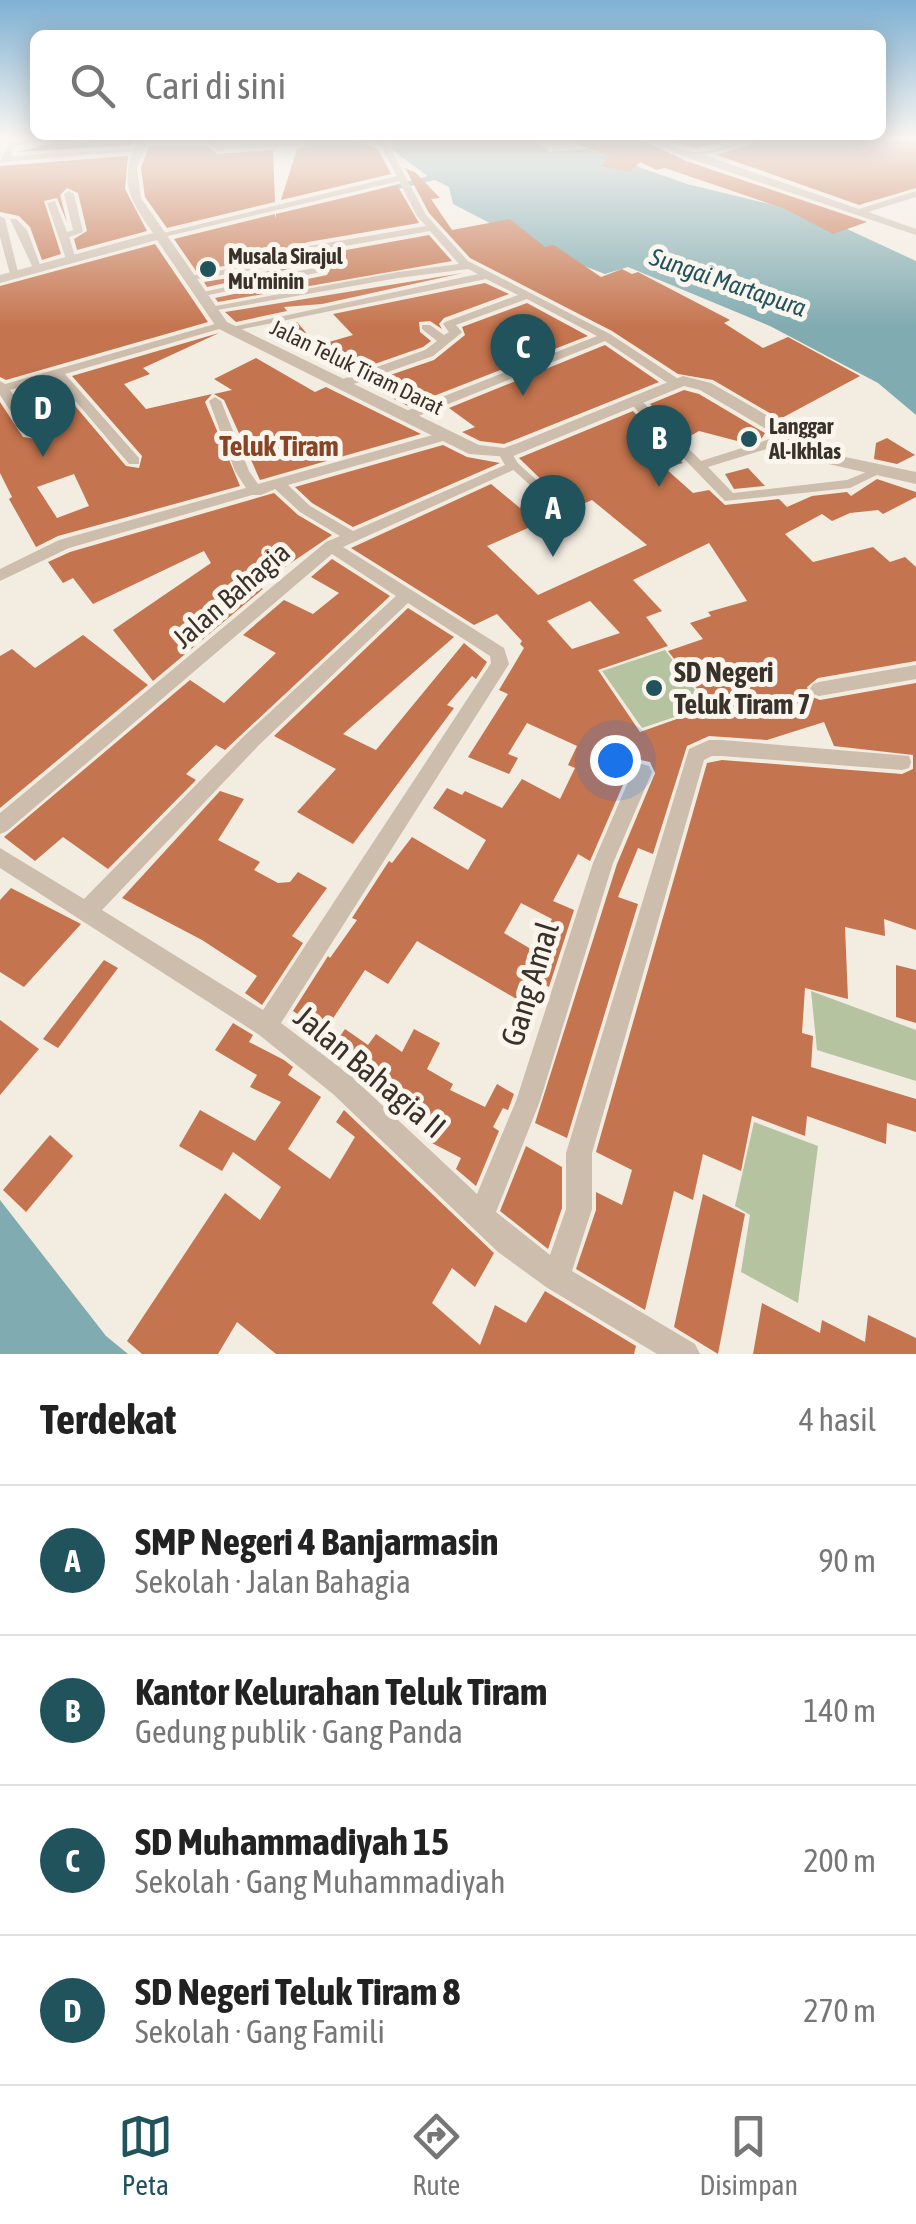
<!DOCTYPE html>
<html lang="id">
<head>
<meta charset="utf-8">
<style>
  :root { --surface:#fff; --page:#f6f6f6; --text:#222; --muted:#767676; --line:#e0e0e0; --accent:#21535c }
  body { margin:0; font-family:"Asap Condensed",sans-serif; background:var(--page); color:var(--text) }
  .you { position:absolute; left:615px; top:760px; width:35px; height:35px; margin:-25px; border:8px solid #fff; border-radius:50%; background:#1a73e8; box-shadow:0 0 0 15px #1a73e833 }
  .badge { display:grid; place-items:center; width:65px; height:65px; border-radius:50%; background:var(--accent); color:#fff; font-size:32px; font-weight:700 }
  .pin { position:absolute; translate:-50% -82px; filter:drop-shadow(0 2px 5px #0008) }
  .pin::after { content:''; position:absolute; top:52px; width:35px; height:30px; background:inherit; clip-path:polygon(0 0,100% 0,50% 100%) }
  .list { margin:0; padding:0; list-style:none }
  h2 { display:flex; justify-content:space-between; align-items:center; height:130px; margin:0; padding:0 40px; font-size:42px }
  h2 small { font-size:32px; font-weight:400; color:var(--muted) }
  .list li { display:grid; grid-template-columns:65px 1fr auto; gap:30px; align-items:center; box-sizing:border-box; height:150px; padding:0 40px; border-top:2px solid var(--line) }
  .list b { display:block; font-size:38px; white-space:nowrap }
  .list p { margin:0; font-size:32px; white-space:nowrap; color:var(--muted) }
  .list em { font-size:32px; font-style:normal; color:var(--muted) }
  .icon { flex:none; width:55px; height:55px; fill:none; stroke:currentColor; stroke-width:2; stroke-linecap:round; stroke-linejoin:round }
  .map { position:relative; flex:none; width:916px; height:1354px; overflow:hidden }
  .search { position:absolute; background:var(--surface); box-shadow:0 5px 25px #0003; left:30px; right:30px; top:30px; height:110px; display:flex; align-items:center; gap:25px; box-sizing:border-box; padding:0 35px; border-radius:15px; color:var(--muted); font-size:38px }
  .sheet { height:730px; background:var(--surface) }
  nav { display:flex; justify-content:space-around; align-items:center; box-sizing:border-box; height:140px; border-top:2px solid var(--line); background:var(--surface); font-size:28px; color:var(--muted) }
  nav a { display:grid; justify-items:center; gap:5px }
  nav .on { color:var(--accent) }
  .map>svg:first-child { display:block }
  .green { fill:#b5c3a1 }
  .water { fill:#80abb0 }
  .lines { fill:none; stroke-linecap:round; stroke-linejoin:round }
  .canal { fill:#80abb0; fill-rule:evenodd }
  .building { fill:#c4744e; fill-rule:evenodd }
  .service { stroke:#ccbdad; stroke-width:8 }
  .minor { fill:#ccbdad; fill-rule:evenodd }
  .tertiary { fill:#ccbdad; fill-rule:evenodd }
  .poi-dot { fill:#21535c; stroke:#faf6ee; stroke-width:4 }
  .labels { text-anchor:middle; stroke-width:10; stroke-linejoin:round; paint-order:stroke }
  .far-poi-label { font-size:22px; font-weight:bold; fill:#3a312b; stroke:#faf6ee; text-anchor:start }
  .far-street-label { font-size:22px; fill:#3a312b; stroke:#faf6ee }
  .far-water-label { font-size:25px; font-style:italic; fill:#21535c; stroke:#faf6ee }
  .far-quarter-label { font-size:28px; font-weight:bold; fill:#884425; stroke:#faf6ee }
  .street-label { font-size:28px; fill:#3a312b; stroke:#faf6ee }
  .poi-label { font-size:28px; font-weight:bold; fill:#3a312b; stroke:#faf6ee; text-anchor:start }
  .near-street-label { font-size:32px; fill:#3a312b; stroke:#faf6ee }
</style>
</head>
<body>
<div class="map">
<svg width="916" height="1354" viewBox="0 0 916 1354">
  <rect width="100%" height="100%" fill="#f3ece1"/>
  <g class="green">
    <path d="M665 650 707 706 642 728 602 671Z"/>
    <path d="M811 991 916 1030V1081L817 1050Z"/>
    <path d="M754 1122 818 1146 798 1303 741 1272 750 1215 735 1206Z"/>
  </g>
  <g class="water">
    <path d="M392 138H534L549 152 588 149 687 184 819 216 916 261V415L878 383 770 326 628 267 605 274 538 248 453 204 449 187 429 177 391 149Z"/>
    <path d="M0 1200 106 1336 128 1354H0Z"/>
  </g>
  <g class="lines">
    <path class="canal" d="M451 170 455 175 373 195 368 192Z"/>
  </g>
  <g class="building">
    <path d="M97 138H134L131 145 17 152 49 144 92 143Z"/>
    <path d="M300 138H349L378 149 391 174 281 200 297 149 305 147Z"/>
    <path d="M563 138H638L686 161 867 222 833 234 785 209 665 168 657 170 640 162 630 172 599 166 610 157Z"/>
    <path d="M661 138H741L696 148Z"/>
    <path d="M770 138H916V188L859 205 717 155Z"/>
    <path d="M149 146H207L217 154 273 150 275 202 167 228 145 197 141 168Z"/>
    <path d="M128 156 125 189 147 231 77 250 74 239 87 231 78 193 67 188 60 195 67 222 57 198 44 201 61 254 42 260 30 227 19 216 0 212V166Z"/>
    <path d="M405 168 416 173 440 198 431 199 452 230 510 219 545 247 554 245 601 277 622 269 632 274 638 272 730 320 724 323 763 348 788 337 860 376 780 419 713 380 678 374 612 331 470 258 429 213Z"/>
    <path d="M397 185 419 223 308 242 298 245 293 254 196 271 174 239 275 214V219L276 214Z"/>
    <path d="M429 235 452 261 218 302 215 298 327 275 331 268 321 262 207 287 204 282 301 266 313 256Z"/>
    <path d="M155 244 208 322 6 380 0 377V286Z"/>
    <path d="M463 273 322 304 284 307 287 311 236 322 225 312Z"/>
    <path d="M485 283 509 294 444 318 439 324 442 329 430 321 419 322 420 332 431 341 423 347 349 373 319 345 353 335 333 314Z"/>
    <path d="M527 303 588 336 408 406 364 384 434 360 465 335 462 327Z"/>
    <path d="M297 322 314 342 289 348 267 328Z"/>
    <path d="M219 333 143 368 150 374 124 384 146 409 212 394 205 402 240 486 58 536 36 547 9 499 12 497 0 473V402L23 437 36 439 41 430 16 392 54 381 126 466 139 468 142 456 72 376ZM74 474 89 506 57 518 37 487Z"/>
    <path d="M605 345 659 382 504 444 480 441 462 432 475 427 449 408Z"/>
    <path d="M256 358 315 392 326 387 421 434 260 480 224 400 214 394 232 390 214 379Z"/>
    <path d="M684 390 699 394 765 433 762 438 745 443 699 431 685 439 650 404Z"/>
    <path d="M633 411 683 463 665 468 693 493 709 490 725 505 779 499 787 507 812 496 847 492 851 496 877 479 916 492V497L883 514 878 510 850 513 832 521 822 514 785 534 813 562 873 547 890 562 905 557 916 567V661L818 678 807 687 810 696 820 700 916 683V930L884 919 885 936 845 927 848 999 805 988 802 1033 813 1036 811 1067 916 1099V1132L887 1123 886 1144 807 1116 805 1136 752 1116 741 1171 703 1154 693 1200 674 1191 645 1310 576 1269 596 1210V1192L622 1205 632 1170 596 1152 707 763 722 760 902 774 913 769V755L834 746 824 722 767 740 709 736 687 746 653 854 638 848 618 897 638 904 567 1138 535 1123 617 864 655 773 650 762 641 760 632 764 590 861 578 854 553 901 574 910 549 987 532 977 520 1001 417 941 388 984 365 970 324 1032 293 1011 328 956 330 958 357 920 352 918 389 861 392 863 412 837 468 870 486 840 433 808 447 788 462 795 465 791 502 808 522 779 560 799 575 768 568 765 577 746 527 723 508 754 518 758 509 774 468 757 508 694 499 690 524 648 520 644 522 641 497 614 474 625 351 548 491 484 520 508 555 493 519 458ZM592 500 647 545 538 595 487 546ZM709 543 747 601 708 612 711 616 690 623 703 639 668 651 711 707 640 732 598 670 668 646 646 617 662 611 633 580ZM590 601 620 633 572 649 547 621ZM521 903 552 919 536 952 504 933Z"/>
    <path d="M887 438 915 455 897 464 874 459 876 443Z"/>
    <path d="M443 445 467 457 500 463 353 527 312 503 295 487Z"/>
    <path d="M748 468 765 486 734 489 725 474Z"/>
    <path d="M274 493 298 515 332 535 257 586 263 589 153 681 113 630 211 563 204 551 93 604 73 578 63 583 48 562 70 552Z"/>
    <path d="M332 559 390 596 225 750 216 745 186 774 196 780 108 869 63 837 35 861 4 837 190 680 224 703 276 653 243 635 284 600 313 614 339 593 311 577Z"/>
    <path d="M408 608 454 637 343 734 376 750 464 643 487 662 476 679 472 676 447 705 454 708 353 844 297 812 336 769 274 736Z"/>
    <path d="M83 635 148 685 0 808V656L12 649 35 668Z"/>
    <path d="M220 791 244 799 218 840 260 862 254 870 278 883 290 882 298 872 327 888 292 936 303 943 262 1005 245 993 257 976 202 940 122 898Z"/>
    <path d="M11 888 81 924 24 987 0 972V900Z"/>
    <path d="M104 960 118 968 58 1048 43 1039Z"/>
    <path d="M896 965 916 970V1023L896 1017Z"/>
    <path d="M0 1020 39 1049 0 1095Z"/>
    <path d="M233 1023 253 1035 249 1042 284 1060 293 1067 288 1075 321 1097 288 1149 330 1179 355 1137 336 1122 344 1110 494 1253 475 1287 452 1268 432 1303 480 1345 495 1305 526 1323 545 1291 636 1346 634 1354H276L237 1322 218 1354H142L127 1341 225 1193 260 1220 281 1187 233 1152 222 1171 179 1146 200 1110 255 1141 281 1102 250 1087 257 1075 215 1050Z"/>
    <path d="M345 1029 368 1045 376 1034 402 1052 414 1029 440 1043 427 1069 453 1084 450 1090 485 1107 497 1084 514 1094 508 1110 503 1108 493 1127 499 1131 476 1186 456 1169 461 1158 430 1142 438 1123 362 1081 328 1054Z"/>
    <path d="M50 1135 73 1156 26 1212 3 1190Z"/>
    <path d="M526 1146 562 1167V1208L548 1249 500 1211Z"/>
    <path d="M703 1194 745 1214 718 1354 674 1327Z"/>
    <path d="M762 1303 820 1333 822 1320 865 1342 868 1315 916 1338V1354H753Z"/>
  </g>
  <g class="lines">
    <path class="service" d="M515 466 537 486"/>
    <g class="minor">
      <path d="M41 138H66L15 146 11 156 135 149 139 151 0 162 9 142Z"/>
      <path d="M139 138H212L219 145 298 143 302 145 217 150 208 142H141L137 140Z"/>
      <path d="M353 138 387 142 426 215 468 261 610 334 680 380V386H672L605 341 411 419H401V413L597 336 527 299 456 325 462 332 460 334 433 356 348 386H340V380L425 350 437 341 422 329V325H430L444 335 449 332 443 324 445 322 518 295 486 279 228 332V328L232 327 478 274 468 269 398 278 206 312V308L210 307 398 272 459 264 430 231 311 252 300 262 185 281 184 279 189 276 296 257 299 249 309 246 426 226 417 216 399 181 160 238 155 235 397 176 381 146Z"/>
      <path d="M642 138C661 138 677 152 696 152 716 153 742 138 766 138L704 155 859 209 916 191V197L868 212 916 229V235L688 158Z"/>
      <path d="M69 191 74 194 83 232 69 237 76 259 71 262 66 259 47 203 55 201 67 232 73 230 64 194Z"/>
      <path d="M0 216 5 219 19 276 10 274 0 237Z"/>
      <path d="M10 219H16L27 230 42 270 33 268Z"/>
      <path d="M322 266 327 269 326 271 199 297 194 294Z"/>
      <path d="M222 322 226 323V327L65 374 139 458V464H129L55 377 10 390 38 432 36 435H26L0 395V381L5 384Z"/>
      <path d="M215 397 221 401 249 471 258 484 440 433H450V439L288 485 310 506 353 531 505 465 498 453 500 450H510L520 467 343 547 504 648 509 664 281 1023 351 1076 477 1194 516 1101 593 863 635 766 642 764 649 766 652 772 613 863 540 1101 496 1212 550 1255 566 1209V1153L689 749 709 740H722L909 756 911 762 909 768 902 770 722 756H712L704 760 592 1153V1209L572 1271 695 1344 700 1354H657L546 1287 498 1252 333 1094 258 1034 0 868V848L84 899 245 735 396 596 332 554 7 831 0 834V813L326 542 340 536 300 512 275 489 261 495H252L69 548 0 581V569L59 540 246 488 235 471 209 401ZM408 603 490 656 491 663 263 1010 102 910 259 745Z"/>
      <path d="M635 397 639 398 701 461 786 434H796V440L708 467 733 493 847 480 876 468 883 472 850 488 725 501 631 404V398Z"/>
      <path d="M916 665V679L819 696 813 694 810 689 813 684 819 682Z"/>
    </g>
    <path class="tertiary" d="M138 138H148L137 168 141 198 227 322 479 445 504 448 518 443 683 376 711 383 836 455 916 472V484L824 463 700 390 684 386 511 457 469 454 217 328 157 240 0 283V275L153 233C127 195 119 183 138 138Z"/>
  </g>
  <linearGradient id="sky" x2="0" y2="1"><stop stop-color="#7eb0d2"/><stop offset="0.42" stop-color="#faf6f2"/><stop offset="1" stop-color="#faf6f2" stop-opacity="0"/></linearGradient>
  <rect width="916" height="328" fill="url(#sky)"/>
  <g class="poi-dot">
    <circle cx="208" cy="269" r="10"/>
    <circle cx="749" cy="439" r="10"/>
    <circle cx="654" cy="688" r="10"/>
  </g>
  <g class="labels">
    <g class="far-poi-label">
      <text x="228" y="264">Musala Sirajul<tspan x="228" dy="25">Mu'minin</tspan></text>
      <text x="769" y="434">Langgar<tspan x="769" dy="25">Al-Ikhlas</tspan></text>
    </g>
    <g class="far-street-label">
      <text transform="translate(357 367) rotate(26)" y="8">Jalan Teluk Tiram Darat</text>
    </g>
    <g class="far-water-label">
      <text transform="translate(728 282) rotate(19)" y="9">Sungai Martapura</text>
    </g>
    <g class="far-quarter-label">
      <text x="279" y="456">Teluk Tiram</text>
    </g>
    <g class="street-label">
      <text transform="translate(231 595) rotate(-41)" y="10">Jalan Bahagia</text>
    </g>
    <g class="poi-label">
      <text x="674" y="682">SD Negeri<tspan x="674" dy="32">Teluk Tiram 7</tspan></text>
    </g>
    <g class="near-street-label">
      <text transform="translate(530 984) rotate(-73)" y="11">Gang Amal</text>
      <text transform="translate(370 1072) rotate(40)" y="11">Jalan Bahagia II</text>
    </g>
  </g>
</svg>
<div class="you"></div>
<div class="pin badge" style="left:553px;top:557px">A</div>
<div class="pin badge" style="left:659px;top:487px">B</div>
<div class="pin badge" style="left:523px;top:396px">C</div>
<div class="pin badge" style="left:43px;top:457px">D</div>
<div class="search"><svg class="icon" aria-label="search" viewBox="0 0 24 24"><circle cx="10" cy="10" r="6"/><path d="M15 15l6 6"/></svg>Cari di sini</div>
</div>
<section class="sheet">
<h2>Terdekat<small>4 hasil</small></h2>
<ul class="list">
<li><span class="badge">A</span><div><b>SMP Negeri 4 Banjarmasin</b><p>Sekolah · Jalan Bahagia</p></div><em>90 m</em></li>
<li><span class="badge">B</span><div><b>Kantor Kelurahan Teluk Tiram</b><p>Gedung publik · Gang Panda</p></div><em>140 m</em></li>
<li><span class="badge">C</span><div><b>SD Muhammadiyah 15</b><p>Sekolah · Gang Muhammadiyah</p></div><em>200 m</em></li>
<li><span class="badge">D</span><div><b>SD Negeri Teluk Tiram 8</b><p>Sekolah · Gang Famili</p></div><em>270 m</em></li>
</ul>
</section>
<nav>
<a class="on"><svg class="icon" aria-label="map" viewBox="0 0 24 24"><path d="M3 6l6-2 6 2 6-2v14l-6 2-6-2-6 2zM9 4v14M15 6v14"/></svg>Peta</a>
<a><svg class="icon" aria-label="directions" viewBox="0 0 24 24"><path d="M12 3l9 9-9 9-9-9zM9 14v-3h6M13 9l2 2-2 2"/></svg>Rute</a>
<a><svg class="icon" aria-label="saved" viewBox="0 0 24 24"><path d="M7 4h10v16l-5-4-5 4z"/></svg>Disimpan</a>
</nav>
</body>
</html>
